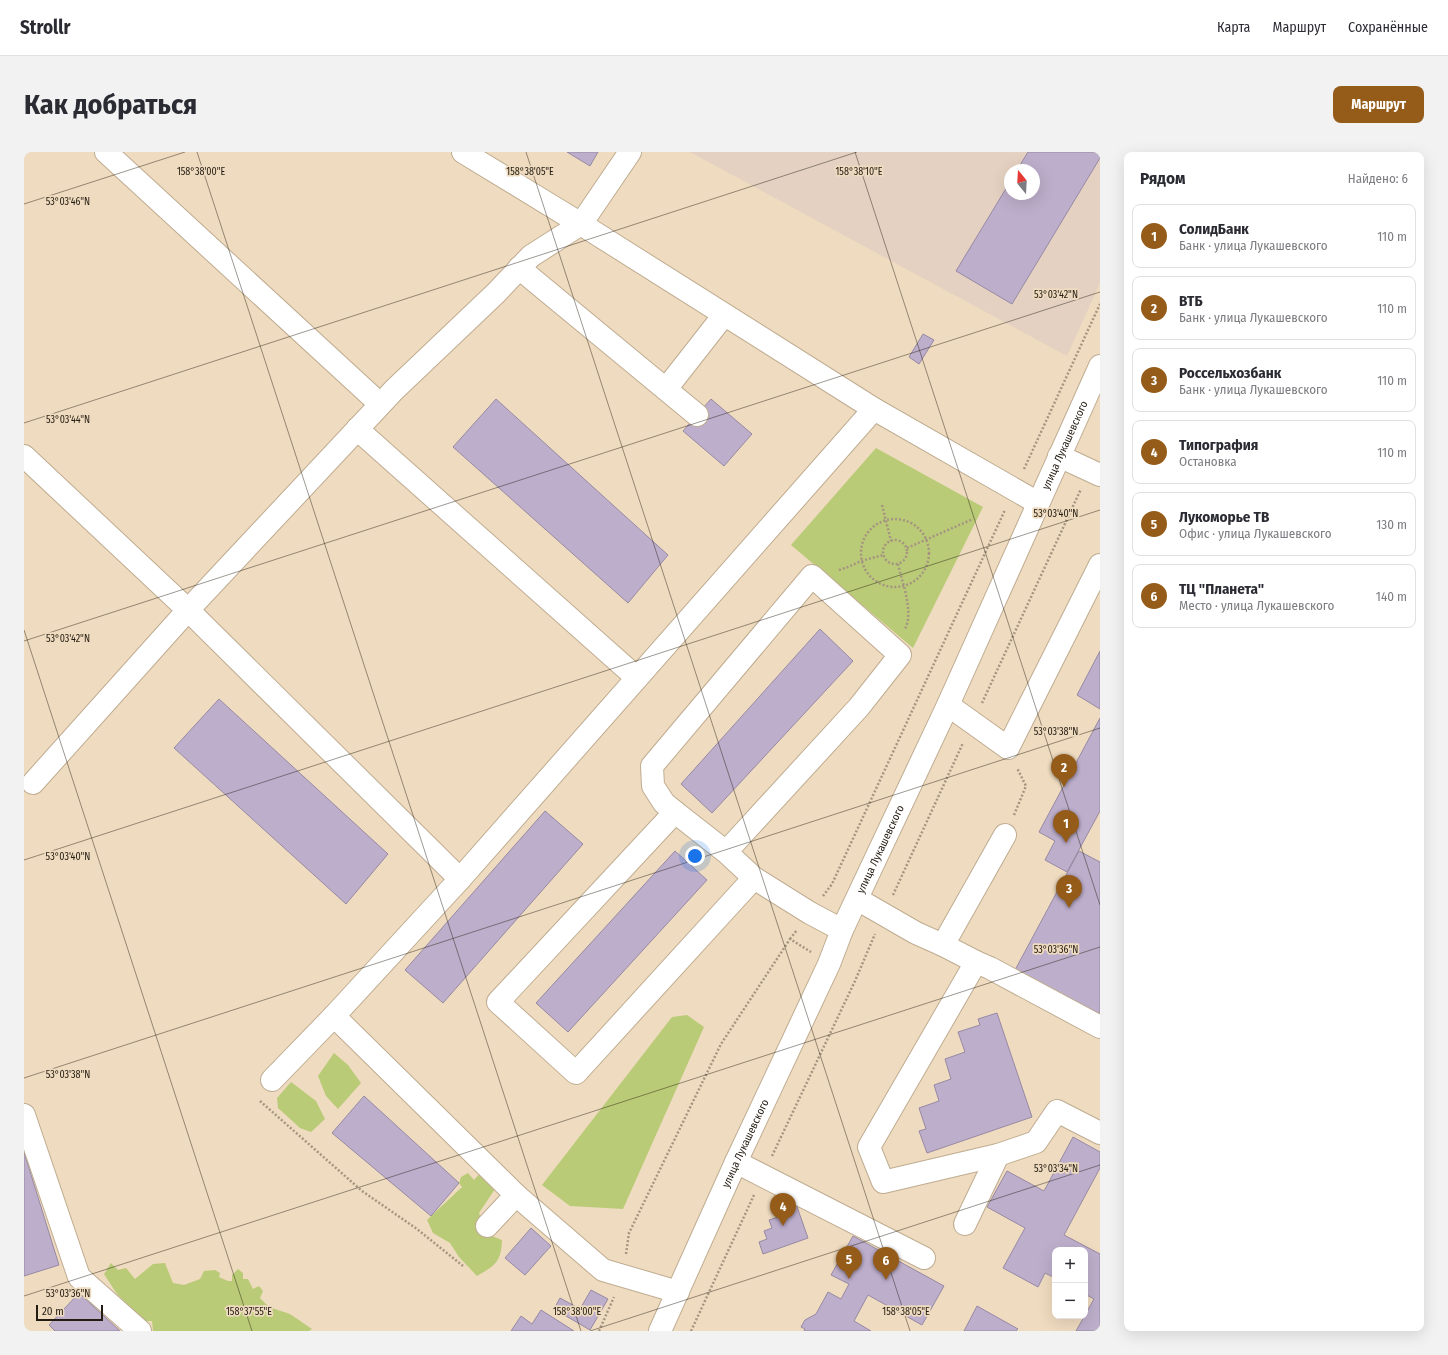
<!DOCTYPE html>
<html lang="ru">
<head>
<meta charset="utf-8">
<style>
  :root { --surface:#fff; --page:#f2f2f3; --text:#2b2b33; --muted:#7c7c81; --line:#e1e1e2; --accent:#955b19 }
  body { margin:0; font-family:"Fira Sans Condensed",sans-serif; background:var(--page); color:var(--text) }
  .controls { position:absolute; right:12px; bottom:12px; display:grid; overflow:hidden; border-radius:8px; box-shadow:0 4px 16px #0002 }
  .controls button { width:36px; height:36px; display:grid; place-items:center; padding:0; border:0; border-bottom:1px solid var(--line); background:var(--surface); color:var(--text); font:20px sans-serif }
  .compass { position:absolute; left:980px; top:12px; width:36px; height:36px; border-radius:50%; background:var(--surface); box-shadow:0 4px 16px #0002; rotate:342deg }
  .scale { position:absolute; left:12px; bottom:10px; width:67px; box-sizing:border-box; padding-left:4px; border:2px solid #231c12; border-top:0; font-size:11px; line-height:14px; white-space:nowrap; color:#231c12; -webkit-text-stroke:3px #efdbbf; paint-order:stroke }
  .you { position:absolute; left:671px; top:704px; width:14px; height:14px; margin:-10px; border:3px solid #fff; border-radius:50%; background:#1a73e8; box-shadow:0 0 0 6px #1a73e833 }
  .badge { display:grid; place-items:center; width:26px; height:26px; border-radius:50%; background:var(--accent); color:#fff; font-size:13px; font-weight:700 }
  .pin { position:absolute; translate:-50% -33px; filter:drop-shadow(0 1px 2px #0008) }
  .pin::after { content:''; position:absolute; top:21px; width:14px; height:12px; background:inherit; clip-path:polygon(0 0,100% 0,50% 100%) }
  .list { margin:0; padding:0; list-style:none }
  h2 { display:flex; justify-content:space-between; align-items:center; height:52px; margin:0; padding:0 16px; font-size:17px }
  h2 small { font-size:13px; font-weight:400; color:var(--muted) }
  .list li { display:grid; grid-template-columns:26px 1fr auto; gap:12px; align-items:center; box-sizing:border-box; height:64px; margin:0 8px 8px; padding:0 8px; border:1px solid var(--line); border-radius:8px }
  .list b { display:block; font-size:15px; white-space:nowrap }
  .list p { margin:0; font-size:13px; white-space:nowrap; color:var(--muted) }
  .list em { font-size:13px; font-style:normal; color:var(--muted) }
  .map { position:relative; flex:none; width:1076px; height:1179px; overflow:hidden; border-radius:8px }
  header { display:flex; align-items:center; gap:24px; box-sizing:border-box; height:56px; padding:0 20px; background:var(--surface); border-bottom:1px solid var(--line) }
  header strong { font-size:19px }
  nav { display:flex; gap:22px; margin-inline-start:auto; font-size:14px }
  .intro { display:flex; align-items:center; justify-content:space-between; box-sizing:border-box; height:96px; padding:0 24px }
  h1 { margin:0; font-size:28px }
  .button { padding:10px 18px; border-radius:8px; background:var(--accent); color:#fff; font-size:14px; font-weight:700 }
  main { display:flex; gap:24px; padding:0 24px }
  aside { flex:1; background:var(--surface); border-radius:8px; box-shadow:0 4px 16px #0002 }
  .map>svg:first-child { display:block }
  .industrial { fill:#e4d1c1 }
  .green { fill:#bacb77 }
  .building { fill:#bdaecb; stroke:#9789a4 }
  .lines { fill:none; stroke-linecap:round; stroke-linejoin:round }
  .minor-casing { stroke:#bfac91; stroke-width:24 }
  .major-casing { stroke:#bfac91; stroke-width:24 }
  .path { stroke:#a59580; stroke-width:2.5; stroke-dasharray:2 2; stroke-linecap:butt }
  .minor { stroke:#fff; stroke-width:22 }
  .major { stroke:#fff; stroke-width:22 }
  .ticks { fill:none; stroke:#231c12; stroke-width:1; stroke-opacity:0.45 }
  .labels { text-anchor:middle; stroke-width:3.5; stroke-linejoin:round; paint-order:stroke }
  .street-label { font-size:11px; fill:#231c12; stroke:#efdbbf }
  .ticks-label { font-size:10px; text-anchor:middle; fill:#231c12; stroke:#efdbbf; stroke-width:3.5; stroke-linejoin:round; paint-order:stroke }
</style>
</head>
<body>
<header>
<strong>Strollr</strong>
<nav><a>Карта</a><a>Маршрут</a><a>Сохранённые</a></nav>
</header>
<div class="intro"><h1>Как добраться</h1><a class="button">Маршрут</a></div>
<main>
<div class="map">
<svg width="1076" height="1179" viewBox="0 0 1076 1179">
  <rect width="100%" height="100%" fill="#efdbbf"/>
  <path class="industrial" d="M666 0H1004L993 18H986V30L932 119 988 152 1076 6V131L1043 204Z"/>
  <g class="green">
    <path d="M852 296 959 355 889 496 767 393Z"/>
    <path d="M663 863 680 875 599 1057 546 1054 518 1033 648 865Z"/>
    <path d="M310 901 324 913 337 931 314 957 302 944 294 924Z"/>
    <path d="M267 930 292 949 301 967 287 980 276 976 254 956 253 946Z"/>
    <path d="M459 1018 473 1034 455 1061 463 1082 478 1088C477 1110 472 1113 453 1124L435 1105 426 1091 409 1081 403 1068 438 1035 435 1031 437 1025 444 1021 450 1028Z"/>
    <path d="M87 1111 94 1118 102 1116 111 1127 129 1112 141 1111 149 1131 160 1133 176 1127 180 1119 191 1118 196 1121 195 1125 204 1129H208V1123L214 1117 219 1121V1127H224L229 1137 235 1134 239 1139 236 1146 245 1155 266 1162 288 1177 285 1179H129L128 1169H112L109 1158 93 1142 80 1122Z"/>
  </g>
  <g class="building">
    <path d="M543 0H574L566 14Z"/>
    <path d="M1004 0H1076V6L988 152 932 119 986 30V42H1010V18H993Z"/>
    <path d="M899 182 910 188 895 212 885 205Z"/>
    <path d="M472 247 644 403 604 451 429 295Z"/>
    <path d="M687 247 728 282 700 314 659 279Z"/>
    <path d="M796 477 829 509 688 661 657 632Z"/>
    <path d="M1076 499V557L1053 543Z"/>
    <path d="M195 547 364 702 322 752 150 596Z"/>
    <path d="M1076 566V659L1043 720 1021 708 1031 689 1015 680Z"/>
    <path d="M521 659 559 692 419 851 381 818Z"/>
    <path d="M651 699 683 728 544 880 512 851Z"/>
    <path d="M1055 699 1076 710V862L991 818Z"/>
    <path d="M973 861 1008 965 903 1001 895 979 902 977 895 956 915 949 910 933 927 927 921 907 941 900 934 880 956 873 954 867Z"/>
    <path d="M340 944 435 1031 407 1064 308 981Z"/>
    <path d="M1049 985 1076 1000V1016L1040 1083 1076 1102V1179H1052L1070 1147 1061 1142V1098H1031V1126L1021 1121 1014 1135 979 1116 1001 1076 963 1055 983 1019 1020 1039Z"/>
    <path d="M0 1000 35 1113 0 1124Z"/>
    <path d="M771 1049 784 1086 739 1102 735 1090 743 1087 740 1079 748 1076 745 1068 754 1065 751 1056Z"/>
    <path d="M507 1076 527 1094 501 1123 481 1106Z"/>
    <path d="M829 1084 920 1134 898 1173 844 1143 830 1169 847 1179H780L781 1177 777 1175 781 1168 792 1162 804 1140 817 1147 825 1132 807 1123Z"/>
    <path d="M567 1138 584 1147 566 1178 530 1157 536 1146 556 1157Z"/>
    <path d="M55 1141 96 1179H31L25 1173Z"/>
    <path d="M953 1154 994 1177 992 1179H940Z"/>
    <path d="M517 1158 550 1179H487L497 1164 508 1172Z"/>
  </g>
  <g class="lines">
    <defs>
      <g id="minor">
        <path d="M82 0 356 252"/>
        <path d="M439 0 557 72 850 257 1014 351"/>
        <path d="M495 116 673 263"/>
        <path d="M642 237 700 163"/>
        <path d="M333 277 613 526"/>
        <path d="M0 304 164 458 436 727"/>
        <path d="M1035 304 1076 323"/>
        <path d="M924 553 984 596 1076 413"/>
        <path d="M9 631 164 458 370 238 472 141 507 104 557 72 606 0"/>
        <path d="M651 660 474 850 552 921 730 726"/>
        <path d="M702 700 835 555 876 503 788 424 628 614 629 634 640 651 651 660 702 700 730 726 786 761 818 778"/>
        <path d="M833 747 892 781 919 793 952 810 966 816 1076 875"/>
        <path d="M919 793 981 683"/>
        <path d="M952 810 845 995 859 1030 974 1003 1012 990 1033 959 1076 981"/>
        <path d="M310 864 492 1043 579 1118 654 1140"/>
        <path d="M248 928 310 864 436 727 850 257"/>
        <path d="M0 963 55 1125 116 1179"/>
        <path d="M712 1010 900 1106"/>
        <path d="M941 1072 974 1003"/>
        <path d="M463 1074 492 1043"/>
      </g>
      <g id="major">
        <path id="s1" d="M636 1179 712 1010 805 812 818 778 924 553 1076 214"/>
      </g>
    </defs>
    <use href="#minor" class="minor-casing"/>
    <use href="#major" class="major-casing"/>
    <g class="path">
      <path d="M1000 317 1076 152"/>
      <path d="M858 353 867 389"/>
      <circle cx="871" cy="401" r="34"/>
      <circle cx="871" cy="400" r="12"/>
      <path d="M883 396 949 367"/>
      <path d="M874 412C878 430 890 460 881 477"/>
      <path d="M815 418 824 415 837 409 859 403"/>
      <path d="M958 551 1057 337"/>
      <path d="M990 663 1002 634 993 616"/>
      <path d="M869 743 939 591"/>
      <path d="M799 744 808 732 981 358"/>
      <path d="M766 787 773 778"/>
      <path d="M236 949 338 1039 393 1077 439 1114"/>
      <path d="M748 1004 831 829 851 782"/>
      <path d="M602 1102 605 1081 697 892 766 787 787 800"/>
      <path d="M575 1179 590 1145"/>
      <path d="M667 1179 730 1043"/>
    </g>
    <use href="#minor" class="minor"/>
    <use href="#major" class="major"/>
  </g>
  <path class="ticks" d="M173 0 557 1179M502 0 886 1179M831 0 1076 753M0 52 161 0M0 271 833 0M0 478 228 1179M0 489 1076 140M0 708 1076 358M0 926 1076 576M0 1144 1076 795M566 1179 1076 1013"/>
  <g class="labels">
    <g class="street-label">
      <text dy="4" stroke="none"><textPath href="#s1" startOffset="974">улица Лукашевского</textPath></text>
      <text dy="4" stroke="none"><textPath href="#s1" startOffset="530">улица Лукашевского</textPath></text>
      <text dy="4" stroke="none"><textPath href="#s1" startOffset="206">улица Лукашевского</textPath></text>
    </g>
  </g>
  <g class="ticks-label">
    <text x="177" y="23">158°38'00"E</text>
    <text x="506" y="23">158°38'05"E</text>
    <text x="835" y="23">158°38'10"E</text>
    <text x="44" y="53">53°03'46"N</text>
    <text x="1032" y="146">53°03'42"N</text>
    <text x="44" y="271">53°03'44"N</text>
    <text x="1032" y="365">53°03'40"N</text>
    <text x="44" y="490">53°03'42"N</text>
    <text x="1032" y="583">53°03'38"N</text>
    <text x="44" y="708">53°03'40"N</text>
    <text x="1032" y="801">53°03'36"N</text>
    <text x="44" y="926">53°03'38"N</text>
    <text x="1032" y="1020">53°03'34"N</text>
    <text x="44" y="1145">53°03'36"N</text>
    <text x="225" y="1163">158°37'55"E</text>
    <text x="553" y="1163">158°38'00"E</text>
    <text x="882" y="1163">158°38'05"E</text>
  </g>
</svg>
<div class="controls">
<button>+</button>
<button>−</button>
</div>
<svg class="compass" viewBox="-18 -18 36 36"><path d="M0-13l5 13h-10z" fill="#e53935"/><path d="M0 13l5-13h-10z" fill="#7c7c81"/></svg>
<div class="scale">20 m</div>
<div class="you"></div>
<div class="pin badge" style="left:1042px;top:691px">1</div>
<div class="pin badge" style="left:1040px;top:635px">2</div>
<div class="pin badge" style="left:1045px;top:756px">3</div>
<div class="pin badge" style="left:759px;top:1074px">4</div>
<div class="pin badge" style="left:825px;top:1127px">5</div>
<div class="pin badge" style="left:862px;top:1128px">6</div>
</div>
<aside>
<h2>Рядом<small>Найдено: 6</small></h2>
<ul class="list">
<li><span class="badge">1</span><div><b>СолидБанк</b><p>Банк · улица Лукашевского</p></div><em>110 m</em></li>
<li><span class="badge">2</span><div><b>ВТБ</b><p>Банк · улица Лукашевского</p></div><em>110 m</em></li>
<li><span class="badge">3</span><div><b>Россельхозбанк</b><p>Банк · улица Лукашевского</p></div><em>110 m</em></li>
<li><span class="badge">4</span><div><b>Типография</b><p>Остановка</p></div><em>110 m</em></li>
<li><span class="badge">5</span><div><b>Лукоморье ТВ</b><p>Офис · улица Лукашевского</p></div><em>130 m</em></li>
<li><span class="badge">6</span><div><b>ТЦ &quot;Планета&quot;</b><p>Место · улица Лукашевского</p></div><em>140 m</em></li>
</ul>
</aside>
</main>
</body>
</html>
